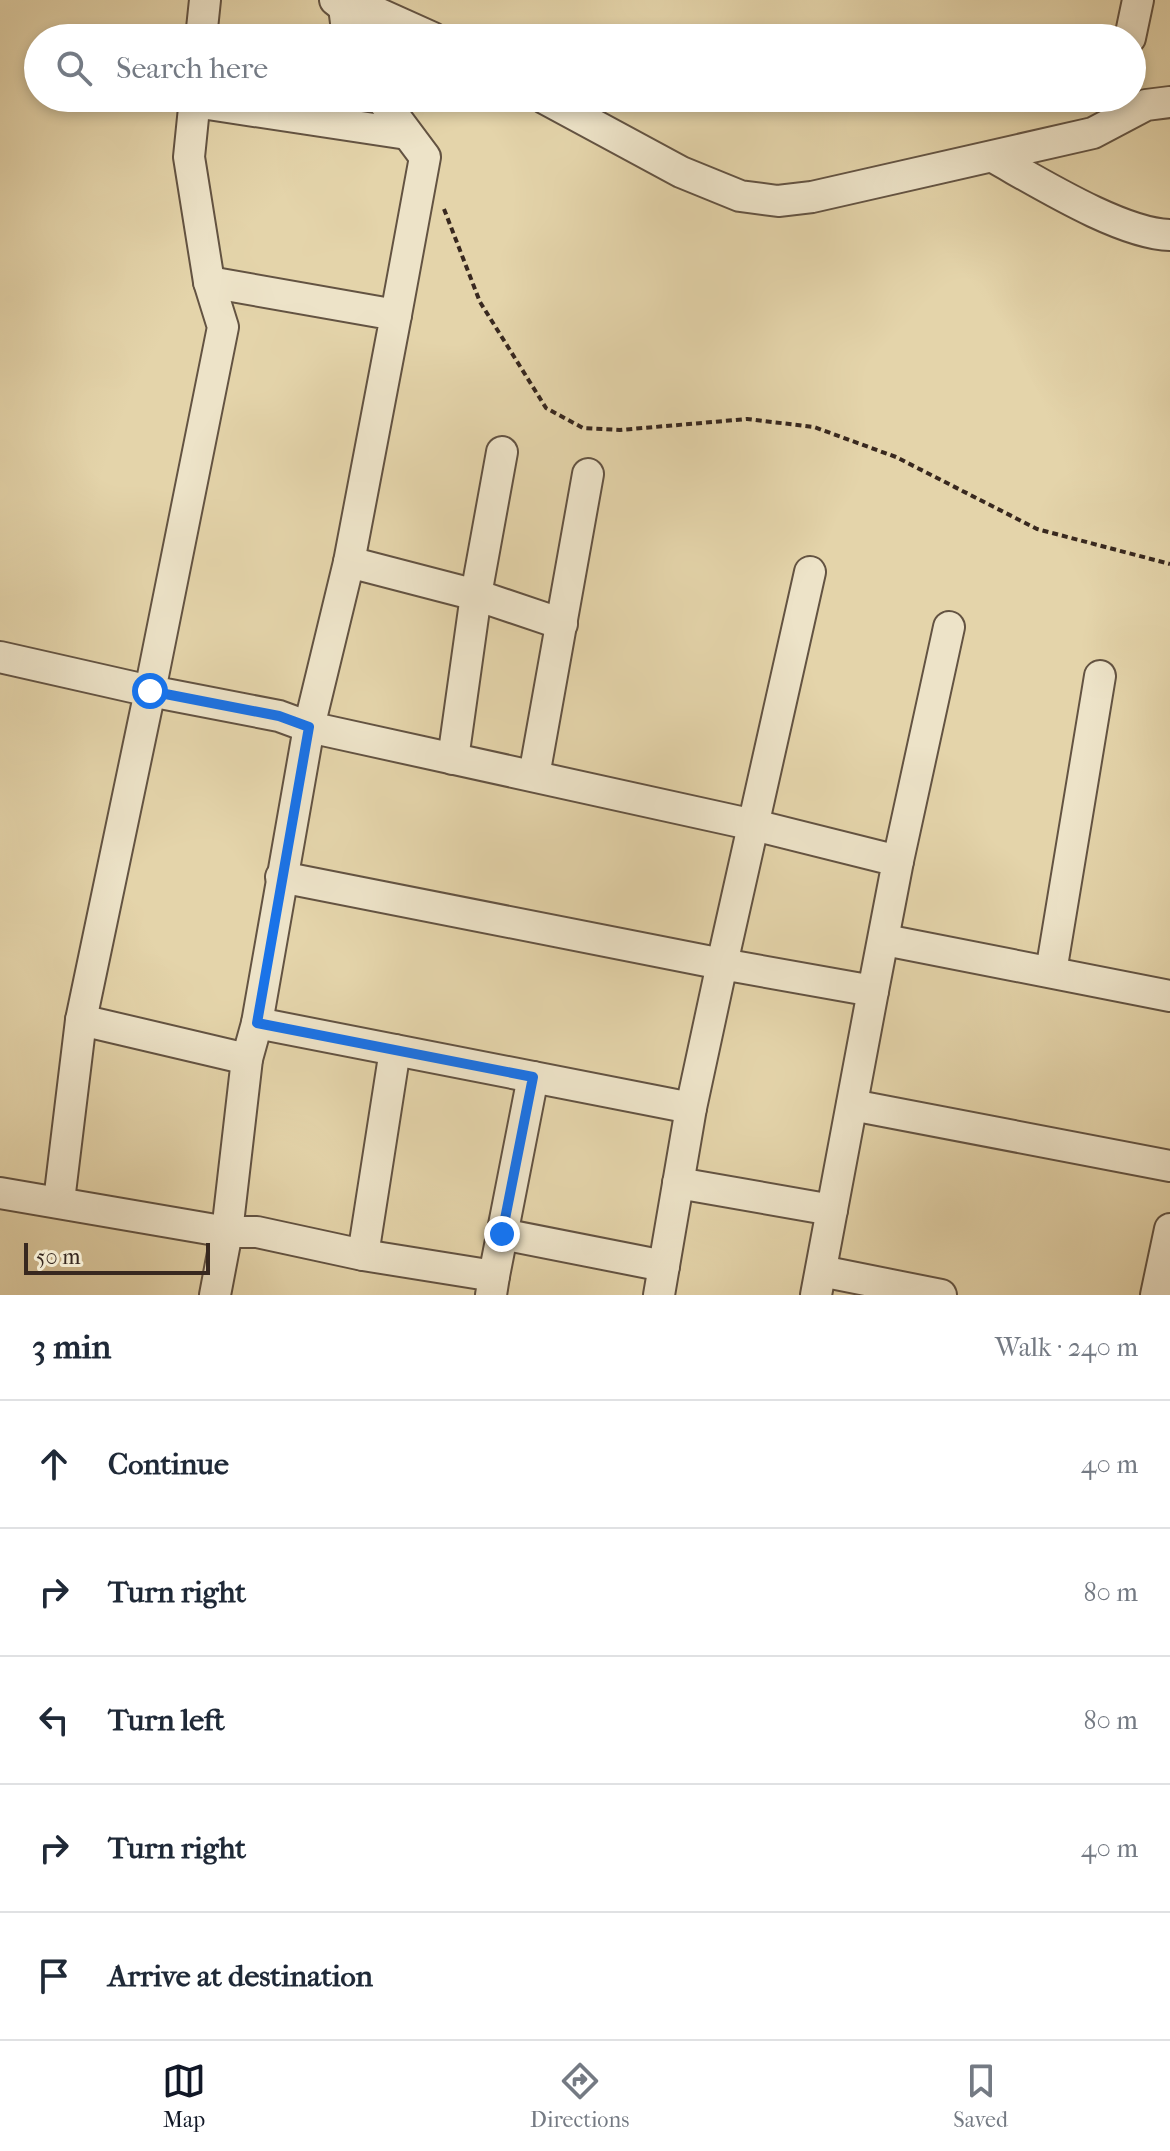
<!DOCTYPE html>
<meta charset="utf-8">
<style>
body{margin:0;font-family:"IM FELL French Canon",serif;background:#f6f6f7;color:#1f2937}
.scale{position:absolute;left:24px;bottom:20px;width:186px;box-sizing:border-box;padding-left:8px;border:4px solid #38281f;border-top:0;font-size:22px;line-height:28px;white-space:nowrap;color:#38281f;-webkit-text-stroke:6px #ede3c8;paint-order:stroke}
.stop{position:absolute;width:24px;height:24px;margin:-18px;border:6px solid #1a73e8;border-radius:50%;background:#fff}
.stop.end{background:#1a73e8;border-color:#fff;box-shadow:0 2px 8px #0008}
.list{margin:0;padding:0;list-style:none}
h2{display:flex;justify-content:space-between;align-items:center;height:104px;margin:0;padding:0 32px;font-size:34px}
h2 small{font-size:26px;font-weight:400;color:#747a83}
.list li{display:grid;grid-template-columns:52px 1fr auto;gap:24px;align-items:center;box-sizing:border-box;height:128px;padding:0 32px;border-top:2px solid #e0e1e3}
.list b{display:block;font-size:30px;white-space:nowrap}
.list em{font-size:26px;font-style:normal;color:#747a83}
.icon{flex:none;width:44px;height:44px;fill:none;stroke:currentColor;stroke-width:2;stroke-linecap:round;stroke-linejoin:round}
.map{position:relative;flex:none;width:1170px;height:1295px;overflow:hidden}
.search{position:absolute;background:#fff;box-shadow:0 4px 12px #0003;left:24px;right:24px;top:24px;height:88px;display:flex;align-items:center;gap:20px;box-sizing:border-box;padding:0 28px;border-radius:44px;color:#747a83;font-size:30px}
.sheet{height:744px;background:#fff}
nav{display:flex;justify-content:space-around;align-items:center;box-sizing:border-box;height:112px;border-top:2px solid #e0e1e3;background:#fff;font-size:22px;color:#747a83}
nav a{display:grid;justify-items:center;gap:4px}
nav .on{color:#111827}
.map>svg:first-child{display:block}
</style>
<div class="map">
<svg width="1170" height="1295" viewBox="0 0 1170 1295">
<rect width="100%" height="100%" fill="#e4d4aa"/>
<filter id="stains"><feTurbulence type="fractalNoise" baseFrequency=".0025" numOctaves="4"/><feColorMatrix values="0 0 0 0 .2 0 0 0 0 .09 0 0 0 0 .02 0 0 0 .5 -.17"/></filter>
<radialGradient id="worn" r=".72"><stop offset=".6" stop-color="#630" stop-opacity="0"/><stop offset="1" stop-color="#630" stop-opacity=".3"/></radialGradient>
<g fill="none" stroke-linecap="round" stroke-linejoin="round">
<g stroke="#635342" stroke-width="34">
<g id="street">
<path d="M335,0l9,7 29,4 60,27"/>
<path d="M344,7l4,31"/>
<path d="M201,38l4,-38"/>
<path d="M1130,38l8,-38"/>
<path d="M195,98l-6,59 20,125 14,45 -73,364 129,25 30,11 -52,296 -10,36"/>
<path d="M381,98l44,59 -29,158"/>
<path d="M544,98l137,74 59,24 38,5 34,-4 281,-64 53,-28 24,-3"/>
<path d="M195,102l212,32"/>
<path d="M993,157c45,25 128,77 177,78"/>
<path d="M209,282l187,33 -47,247"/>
<path d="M562,624l-86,-29 -127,-33 -40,165 445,98 144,36 -25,130 -151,-27 -31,144 -32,187"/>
<path d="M0,657l150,34 -69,329 -22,181"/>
<path d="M453,759l23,-164 26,-143"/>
<path d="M534,776l54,-302"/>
<path d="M898,861l51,-234"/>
<path d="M281,877l441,87 88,-392"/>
<path d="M885,940l285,56"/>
<path d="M1051,972l49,-296"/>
<path d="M81,1020l166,39 -20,173h30l106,23 131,21 -3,19"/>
<path d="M257,1023l434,85"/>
<path d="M852,1105l318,61"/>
<path d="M678,1183l154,27"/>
<path d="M0,1193l227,39 -12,63"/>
<path d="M502,1234l162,32"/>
<path d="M363,1255l32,-205"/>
<path d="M821,1271l120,24"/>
<path d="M494,1276l39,-199"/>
<path d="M816,1295l57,-304"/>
<path d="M1156,1295l14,-66"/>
</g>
</g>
<path stroke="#38281f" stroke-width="4" stroke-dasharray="6 4" stroke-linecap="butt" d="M444,209l36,93 66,106 37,20 37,2 127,-11 67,8 82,30 141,72 133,35"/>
<use href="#street" stroke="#ede3c8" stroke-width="30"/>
</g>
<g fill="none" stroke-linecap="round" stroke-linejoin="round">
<path stroke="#1a73e8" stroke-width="10" d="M150,691l129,25 30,11 -52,296 276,54 -31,157"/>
</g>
<rect width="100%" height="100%" filter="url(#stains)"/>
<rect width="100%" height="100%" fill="url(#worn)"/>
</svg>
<div class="scale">50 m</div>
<div class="stop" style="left:150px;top:691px"></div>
<div class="stop end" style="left:502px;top:1234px"></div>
<div class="search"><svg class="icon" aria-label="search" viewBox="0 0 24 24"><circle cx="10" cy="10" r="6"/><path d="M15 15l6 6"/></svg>Search here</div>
</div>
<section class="sheet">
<h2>3 min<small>Walk · 240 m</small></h2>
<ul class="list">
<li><svg class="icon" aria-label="ahead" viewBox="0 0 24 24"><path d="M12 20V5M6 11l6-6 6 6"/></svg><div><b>Continue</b></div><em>40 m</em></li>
<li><svg class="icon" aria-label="right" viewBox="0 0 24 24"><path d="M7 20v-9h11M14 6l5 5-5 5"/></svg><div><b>Turn right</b></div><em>80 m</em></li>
<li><svg class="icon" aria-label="left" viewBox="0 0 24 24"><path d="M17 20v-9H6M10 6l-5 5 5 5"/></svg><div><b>Turn left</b></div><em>80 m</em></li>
<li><svg class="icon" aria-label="right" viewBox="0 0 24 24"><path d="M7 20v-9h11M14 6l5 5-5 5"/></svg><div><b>Turn right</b></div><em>40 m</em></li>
<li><svg class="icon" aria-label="arrive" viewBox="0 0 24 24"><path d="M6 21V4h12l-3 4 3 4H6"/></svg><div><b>Arrive at destination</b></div></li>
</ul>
</section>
<nav>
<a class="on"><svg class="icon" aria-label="map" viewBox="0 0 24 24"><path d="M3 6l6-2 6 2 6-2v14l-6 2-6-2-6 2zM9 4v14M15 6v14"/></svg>Map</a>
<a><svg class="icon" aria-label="directions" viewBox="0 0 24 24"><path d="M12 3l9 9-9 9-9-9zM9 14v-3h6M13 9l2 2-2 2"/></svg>Directions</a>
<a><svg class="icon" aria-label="saved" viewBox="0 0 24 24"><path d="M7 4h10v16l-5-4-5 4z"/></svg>Saved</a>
</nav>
